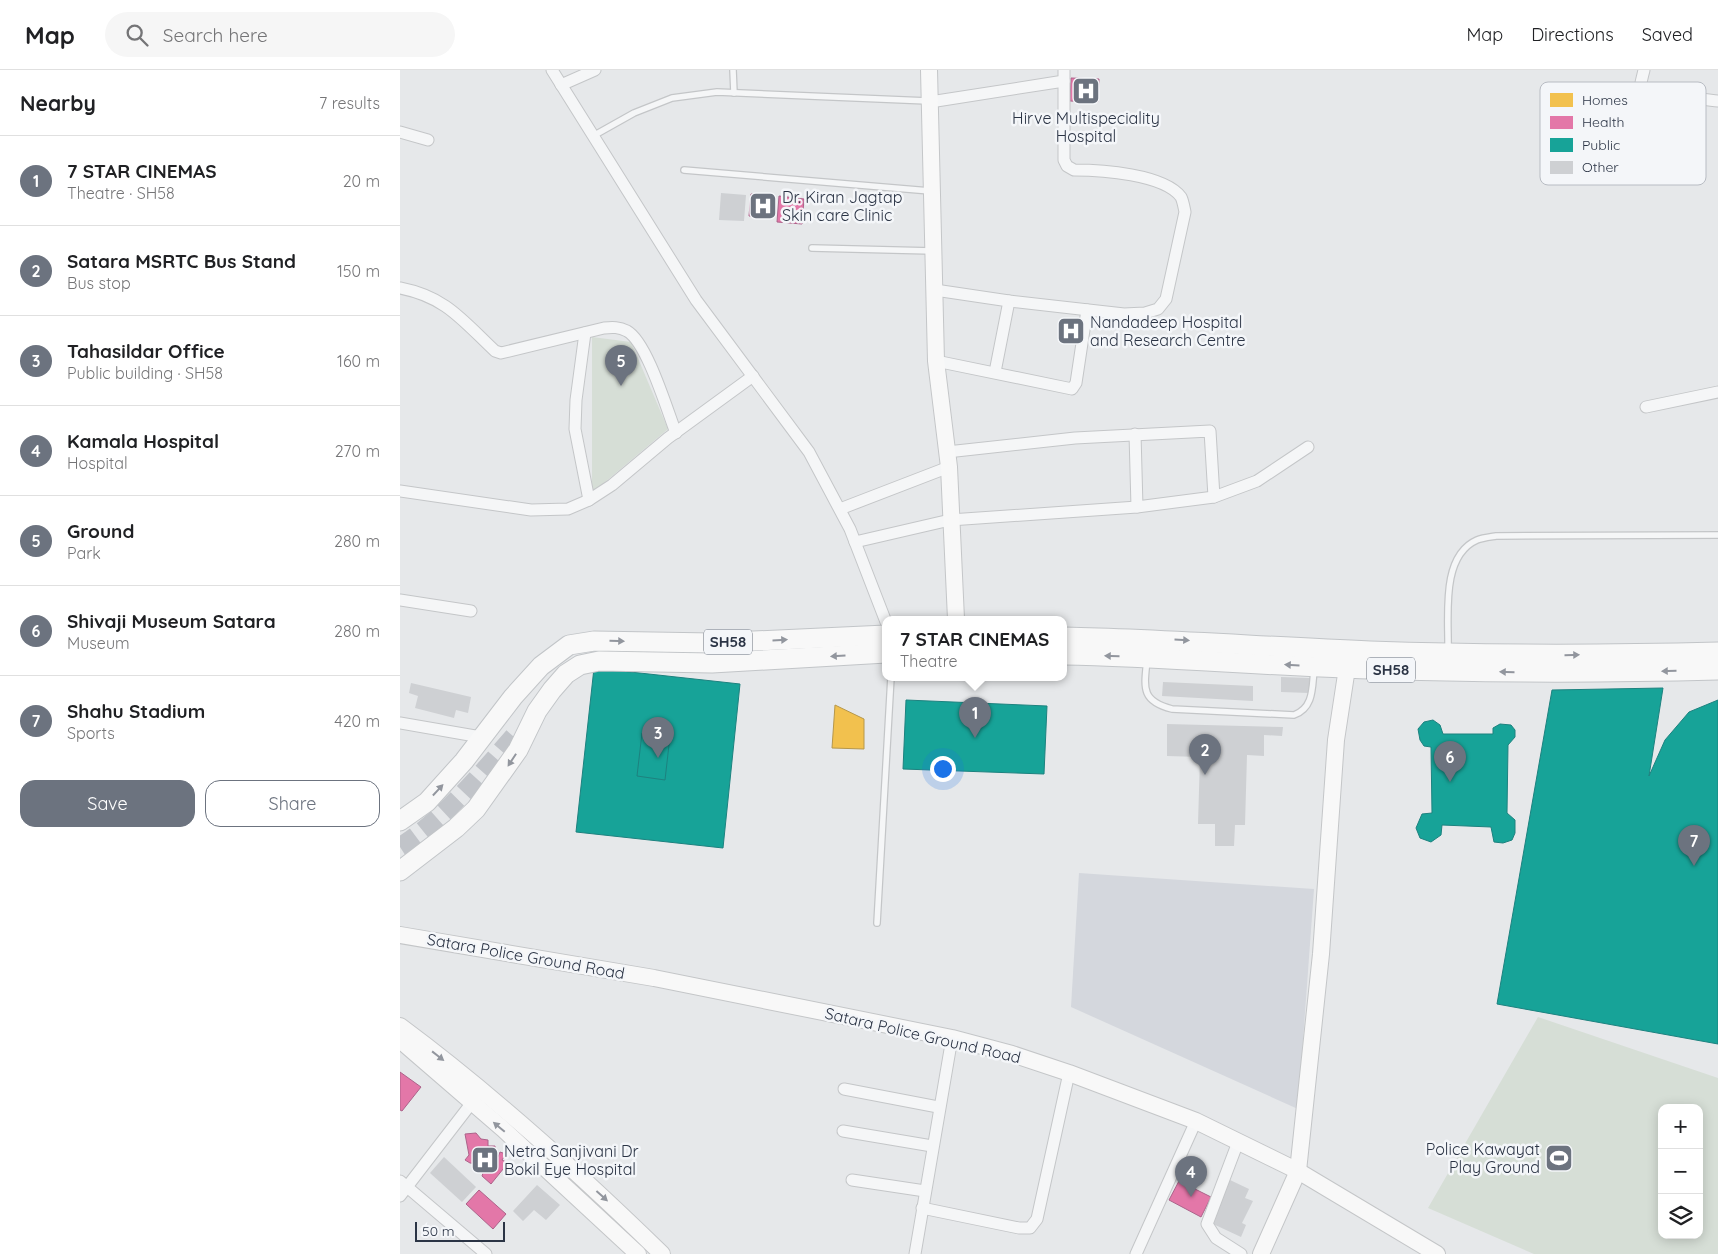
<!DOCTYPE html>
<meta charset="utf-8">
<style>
body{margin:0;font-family:Quicksand,sans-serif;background:#f6f6f6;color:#202124}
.controls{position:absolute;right:15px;bottom:15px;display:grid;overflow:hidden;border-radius:10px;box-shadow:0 2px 12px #0003}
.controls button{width:45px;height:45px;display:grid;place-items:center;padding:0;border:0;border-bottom:1px solid #e0e0e0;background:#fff;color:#202124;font:25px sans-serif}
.scale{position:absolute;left:15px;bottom:12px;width:90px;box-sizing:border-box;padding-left:5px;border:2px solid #2b3445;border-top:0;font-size:14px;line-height:18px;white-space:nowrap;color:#2b3445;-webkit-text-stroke:4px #f4f6f9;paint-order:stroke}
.you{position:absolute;left:542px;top:698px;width:18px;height:18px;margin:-12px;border:4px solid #fff;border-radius:50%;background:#1a73e8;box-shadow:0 0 0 8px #1a73e833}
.badge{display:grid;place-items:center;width:32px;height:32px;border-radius:50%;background:#6c737f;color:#fff;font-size:16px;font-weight:700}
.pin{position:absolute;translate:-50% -41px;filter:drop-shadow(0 1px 2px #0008)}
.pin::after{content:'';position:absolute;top:26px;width:18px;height:15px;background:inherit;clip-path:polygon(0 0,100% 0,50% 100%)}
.popup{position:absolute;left:482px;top:546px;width:185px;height:65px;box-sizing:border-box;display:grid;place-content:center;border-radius:10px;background:#fff;filter:drop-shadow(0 1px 4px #0005);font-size:16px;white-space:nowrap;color:#757577}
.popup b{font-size:19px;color:#202124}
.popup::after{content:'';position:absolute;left:50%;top:100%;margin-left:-10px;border:10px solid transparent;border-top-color:#fff}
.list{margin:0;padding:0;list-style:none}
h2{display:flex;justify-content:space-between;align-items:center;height:65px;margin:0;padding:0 20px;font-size:21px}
h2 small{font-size:16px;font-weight:400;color:#757577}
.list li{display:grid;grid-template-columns:32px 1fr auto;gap:15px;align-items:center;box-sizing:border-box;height:90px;padding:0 20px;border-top:1px solid #e0e0e0}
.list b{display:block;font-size:19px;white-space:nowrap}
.list p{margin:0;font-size:16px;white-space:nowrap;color:#757577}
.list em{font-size:16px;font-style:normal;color:#757577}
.actions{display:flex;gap:10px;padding:15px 20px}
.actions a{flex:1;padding:11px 0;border:1px solid #6c737f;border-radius:15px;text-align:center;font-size:18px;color:#6c737f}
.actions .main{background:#6c737f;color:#fff}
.icon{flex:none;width:28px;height:28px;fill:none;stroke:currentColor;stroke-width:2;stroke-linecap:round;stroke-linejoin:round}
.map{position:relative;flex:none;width:1318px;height:1184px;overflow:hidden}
header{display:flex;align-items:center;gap:30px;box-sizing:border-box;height:70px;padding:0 25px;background:#fff;border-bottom:1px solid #e0e0e0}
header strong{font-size:24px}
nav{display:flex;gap:28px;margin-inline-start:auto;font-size:18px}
.search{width:350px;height:45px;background:#f6f6f6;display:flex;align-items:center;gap:12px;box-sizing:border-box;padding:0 18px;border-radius:28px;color:#757577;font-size:19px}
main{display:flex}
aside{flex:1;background:#fff}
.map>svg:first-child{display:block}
</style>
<header>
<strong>Map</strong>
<div class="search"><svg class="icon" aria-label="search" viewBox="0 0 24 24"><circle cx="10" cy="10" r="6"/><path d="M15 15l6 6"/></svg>Search here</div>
<nav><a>Map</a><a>Directions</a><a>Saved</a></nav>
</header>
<main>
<aside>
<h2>Nearby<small>7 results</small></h2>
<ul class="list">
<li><span class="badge">1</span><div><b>7 STAR CINEMAS</b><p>Theatre · SH58</p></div><em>20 m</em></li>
<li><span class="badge">2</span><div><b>Satara MSRTC Bus Stand</b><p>Bus stop</p></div><em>150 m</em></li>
<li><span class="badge">3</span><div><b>Tahasildar Office</b><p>Public building · SH58</p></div><em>160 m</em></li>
<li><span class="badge">4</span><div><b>Kamala Hospital</b><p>Hospital</p></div><em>270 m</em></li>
<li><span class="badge">5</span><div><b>Ground</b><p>Park</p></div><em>280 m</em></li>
<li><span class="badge">6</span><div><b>Shivaji Museum Satara</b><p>Museum</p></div><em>280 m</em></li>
<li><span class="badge">7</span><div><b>Shahu Stadium</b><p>Sports</p></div><em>420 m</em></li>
</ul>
<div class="actions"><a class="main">Save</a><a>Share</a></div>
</aside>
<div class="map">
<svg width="1318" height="1184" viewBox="0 0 1318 1184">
<rect width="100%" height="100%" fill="#e6e8ea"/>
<path fill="#d4d7dd" d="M679,803l235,16 -16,220 -227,-102z"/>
<g fill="#d6ded6" fill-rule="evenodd">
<path d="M192,267l39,5 37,87 -76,64z"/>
<path d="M1138,947l180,61v176h-184l-106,-46zM1262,1038h37v127h-37z"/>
</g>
<path fill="#f2c14e" stroke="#b6974b" d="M435,635l29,14v30l-32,-1z"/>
<g fill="#e377a8" stroke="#ac638a">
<path d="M671,8l28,1 -1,23 -28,-1z"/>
<path d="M351,124l22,2 -2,22 -22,-2z"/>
<path d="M379,126l25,3 -2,25 -25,-2z"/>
<path d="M662,250l22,3 -2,17 -22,-2z"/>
<path d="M0,1002l21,15 -19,24 -2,-1z"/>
<path d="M76,1063l5,6 7,1v6h7v9l3,2 2,-5 6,2 -4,6 6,3 -17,21 -9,-8 2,-6h5l-1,-2h-8v-4l-10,-1 -5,-3 4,-5 -4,-21z"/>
<path d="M779,1111l32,16 -10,20 -32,-17z"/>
<path d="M79,1120l27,24 -13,15 -27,-25z"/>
</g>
<g fill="#17a398" stroke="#1d827f">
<path d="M194,598l146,16 -17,164 -147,-16z"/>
<path d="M1263,618l-14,88 16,-36 24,-28 29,-12v344l-221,-40 55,-314z"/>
<path d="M506,630l141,6 -3,68 -141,-5z"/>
<path d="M1033,650l7,5 3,9h50v-6l7,-4 11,1 4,5v7l-7,8 -1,68 8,7v13l-3,7 -9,3 -9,-1 -3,-15 -49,-2 -1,10 -10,7 -11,-4 -4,-10 6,-14 10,-1 -1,-66 -7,-1 -4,-6 -2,-11 6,-7z"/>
<path d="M242,663l28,3 -5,44 -28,-4z"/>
</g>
<g fill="#ced0d3">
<path d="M321,123l25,2 -2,26 -25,-1z"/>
<path d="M881,607l29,1 -1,15 -28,-1z"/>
<path d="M763,612l90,4v15l-91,-5z"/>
<path d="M11,613l60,14 -3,16 -12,-3 -2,8 -39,-10 3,-12 -9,-3z"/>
<path d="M767,654l116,3 -1,9 -18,-1v21l-17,-1 -2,70h-10l-1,21h-19v-22h-17l2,-67 -33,-1z"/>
<path d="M44,1087l32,30 -14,15 -32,-29z"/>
<path d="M830,1110l19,9 -4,9 8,3 -11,22 4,2 -5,12 -30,-14z"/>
<path d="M137,1115l23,20 -14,15 -12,-10 -11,11 -10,-10z"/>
</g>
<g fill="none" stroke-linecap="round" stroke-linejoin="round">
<path stroke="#c1c4c9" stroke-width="19" stroke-dasharray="19 9" stroke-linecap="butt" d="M0,777c45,-29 80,-72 115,-112"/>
<g stroke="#c4c6c8" stroke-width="8">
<g id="lane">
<path d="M333,0l1,23"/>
<path d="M193,66l41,-23 38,-15 45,-6 211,9"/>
<path d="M284,100l246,21"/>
<path d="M412,178l121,3"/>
<path d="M1048,581c1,-33 -8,-95 29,-111 5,-2 13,-3 19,-4l222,-1"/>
<path d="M747,590c-3,28 -6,41 25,49l122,6c20,-7 18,-28 20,-45"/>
<path d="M477,853l14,-246"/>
</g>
</g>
<g stroke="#c4c6c8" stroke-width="13">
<g id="street">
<path d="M152,0l144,230 113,152 41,77 36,93"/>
<path d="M1244,0c-2,9 -8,27 -2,35 6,9 35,-5 45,-6 10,-1 21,1 31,2"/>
<path d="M161,15l34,-15"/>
<path d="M530,32l134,-21v-11"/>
<path d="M0,62l28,8"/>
<path d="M0,218c46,9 62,32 95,63l6,2 103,-25c9,-1 15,-1 23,3 20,11 40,79 49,102"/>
<path d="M535,220l74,11 115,13 21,-1 13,-4 8,-10 19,-87c-1,-5 -2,-11 -4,-15 -17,-23 -80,-27 -107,-27l-7,-4 -3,-6v-79"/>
<path d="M185,263l-9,67 -1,29 14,71"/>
<path d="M536,291l136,28 4,-6 11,-73"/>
<path d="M595,302l14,-71"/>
<path d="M1246,337l72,-15"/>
<path d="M735,364l2,73"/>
<path d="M547,382l128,-14 135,-7 4,66"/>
<path d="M0,421l131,19 37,-1 21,-9 23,-15 56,-47 85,-62"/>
<path d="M440,439l109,-42"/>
<path d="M455,472l95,-22 187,-13 77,-10 43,-16 51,-34"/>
<path d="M0,530l71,11"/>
<path d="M0,653l81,14"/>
<path d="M444,1019l94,18"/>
<path d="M443,1061l89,15"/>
<path d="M838,1072l-31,82 9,14 25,16"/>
<path d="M452,1110l73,11"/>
<path d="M0,1111l86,73"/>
<path d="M0,1126l77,-100"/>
<path d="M522,1138l97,20h11l7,-9 32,-146"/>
<path d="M515,1184l37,-216"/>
<path d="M736,1184l60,-133"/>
</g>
</g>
<g stroke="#c4c6c8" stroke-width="18">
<g id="secondary">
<path d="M529,0l7,291 13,106 7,152"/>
<path d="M0,865l254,43 298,60 60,16 57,19 127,48 102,50 139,83"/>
<path d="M0,956c93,69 179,147 262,228"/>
<path d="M0,970l103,89 135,125"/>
<path d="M861,1184l37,-83 23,-217 15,-214 11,-72"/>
</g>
</g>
<g stroke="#c2c5c8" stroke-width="21">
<g id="primary">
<path d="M664,567c102,2 204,10 306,14 116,4 232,4 348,1"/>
<path d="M664,585c102,2 204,11 306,14 116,4 232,4 348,1"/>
<path d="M0,751l27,-19 37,-41 49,-64 28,-31 28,-21 25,-4 118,2 174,-8"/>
<path d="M0,801l56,-43 20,-19 42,-59 19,-39 15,-21 14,-16 14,-9 19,-4 113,2 174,-10"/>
</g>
</g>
<use href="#lane" stroke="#f5f6f7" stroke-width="5.5"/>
<use href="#street" stroke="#f5f6f7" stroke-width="11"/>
<use href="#secondary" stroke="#f8f8f8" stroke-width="16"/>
<use href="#primary" stroke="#f8f8f8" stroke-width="19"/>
</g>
<defs><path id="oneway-solid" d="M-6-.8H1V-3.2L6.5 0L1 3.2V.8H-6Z" transform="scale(1.25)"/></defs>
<g fill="#92969e">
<use href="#oneway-solid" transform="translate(380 570) rotate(-3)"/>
<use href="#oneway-solid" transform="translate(782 570) rotate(3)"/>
<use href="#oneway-solid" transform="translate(217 571) rotate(1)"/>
<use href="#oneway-solid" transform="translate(1172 585) rotate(-1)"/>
<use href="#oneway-solid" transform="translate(438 586) rotate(177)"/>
<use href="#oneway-solid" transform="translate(712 586) rotate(-179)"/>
<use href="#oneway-solid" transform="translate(892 595) rotate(-177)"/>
<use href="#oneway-solid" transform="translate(1269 601) rotate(179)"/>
<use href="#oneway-solid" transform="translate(1107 602) rotate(-179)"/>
<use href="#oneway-solid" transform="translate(112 690) rotate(123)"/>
<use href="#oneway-solid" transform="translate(38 720) rotate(-47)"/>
<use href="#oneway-solid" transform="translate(38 986) rotate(38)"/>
<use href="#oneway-solid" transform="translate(99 1057) rotate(-140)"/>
<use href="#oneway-solid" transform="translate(202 1126) rotate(42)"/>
</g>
<defs>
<g id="hospital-square" transform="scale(1.4375)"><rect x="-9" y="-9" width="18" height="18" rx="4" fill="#6c737f" stroke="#f4f6f9"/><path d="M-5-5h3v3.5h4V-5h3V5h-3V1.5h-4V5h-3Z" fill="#fff"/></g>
<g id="stadium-square" transform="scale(1.4375)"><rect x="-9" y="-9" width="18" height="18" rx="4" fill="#6c737f" stroke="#f4f6f9"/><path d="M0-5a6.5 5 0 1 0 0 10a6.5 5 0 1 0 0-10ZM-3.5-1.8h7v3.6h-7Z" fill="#fff"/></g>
</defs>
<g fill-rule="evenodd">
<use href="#hospital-square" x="686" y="21"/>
<use href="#hospital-square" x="363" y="136"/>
<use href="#hospital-square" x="671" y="261"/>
<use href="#stadium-square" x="1159" y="1088"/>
<use href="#hospital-square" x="85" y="1090"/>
</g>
<g text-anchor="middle" stroke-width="5" stroke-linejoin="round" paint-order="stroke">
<g fill="#f4f6f9" stroke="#676e7b" stroke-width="1">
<rect x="304" y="559.5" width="48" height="25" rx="4"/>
<rect x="967" y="587.5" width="48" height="25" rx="4"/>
</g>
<g font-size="15" font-weight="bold" fill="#2b3445">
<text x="328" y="577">SH58</text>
<text x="991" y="605">SH58</text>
</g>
<g font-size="16" fill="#2b3445" stroke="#f4f6f9" text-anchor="start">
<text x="686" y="54" text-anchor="middle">Hirve Multispeciality<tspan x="686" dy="18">Hospital</tspan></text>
<text x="382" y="133">Dr. Kiran Jagtap<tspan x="382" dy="18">Skin care Clinic</tspan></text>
<text x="690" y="258">Nandadeep Hospital<tspan x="690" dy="18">and Research Centre</tspan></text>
<text x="1140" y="1085" text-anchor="end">Police Kawayat<tspan x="1140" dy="18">Play Ground</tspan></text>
<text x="104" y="1087">Netra Sanjivani Dr<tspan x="104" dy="18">Bokil Eye Hospital</tspan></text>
</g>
<g font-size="16" fill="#2b3445" stroke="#f4f6f9">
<text transform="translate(126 886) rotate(10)" y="6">Satara Police Ground Road</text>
<text transform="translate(523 965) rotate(13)" y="6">Satara Police Ground Road</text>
</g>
</g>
<rect x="1140" y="12" width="166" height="103" rx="8" fill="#f4f6f9" stroke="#b8bcc3" stroke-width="1"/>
<rect x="1150" y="23" width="23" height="14" fill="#f2c14e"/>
<rect x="1150" y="46" width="23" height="13" fill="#e377a8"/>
<rect x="1150" y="68" width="23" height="14" fill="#17a398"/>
<rect x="1150" y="91" width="23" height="13" fill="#ced0d3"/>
<g font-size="14" fill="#2b3445">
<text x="1182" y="35">Homes</text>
<text x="1182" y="57">Health</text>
<text x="1182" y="80">Public</text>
<text x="1182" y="102">Other</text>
</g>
</svg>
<div class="controls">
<button>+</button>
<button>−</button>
<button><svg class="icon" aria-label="layers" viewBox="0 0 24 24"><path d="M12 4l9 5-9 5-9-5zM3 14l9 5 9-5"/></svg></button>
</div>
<div class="scale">50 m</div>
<div class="you"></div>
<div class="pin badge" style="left:575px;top:668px">1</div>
<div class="popup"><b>7 STAR CINEMAS</b>Theatre</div>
<div class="pin badge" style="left:805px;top:705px">2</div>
<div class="pin badge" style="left:258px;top:688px">3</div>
<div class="pin badge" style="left:791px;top:1127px">4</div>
<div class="pin badge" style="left:221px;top:316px">5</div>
<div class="pin badge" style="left:1050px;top:712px">6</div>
<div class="pin badge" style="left:1294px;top:796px">7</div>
</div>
</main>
